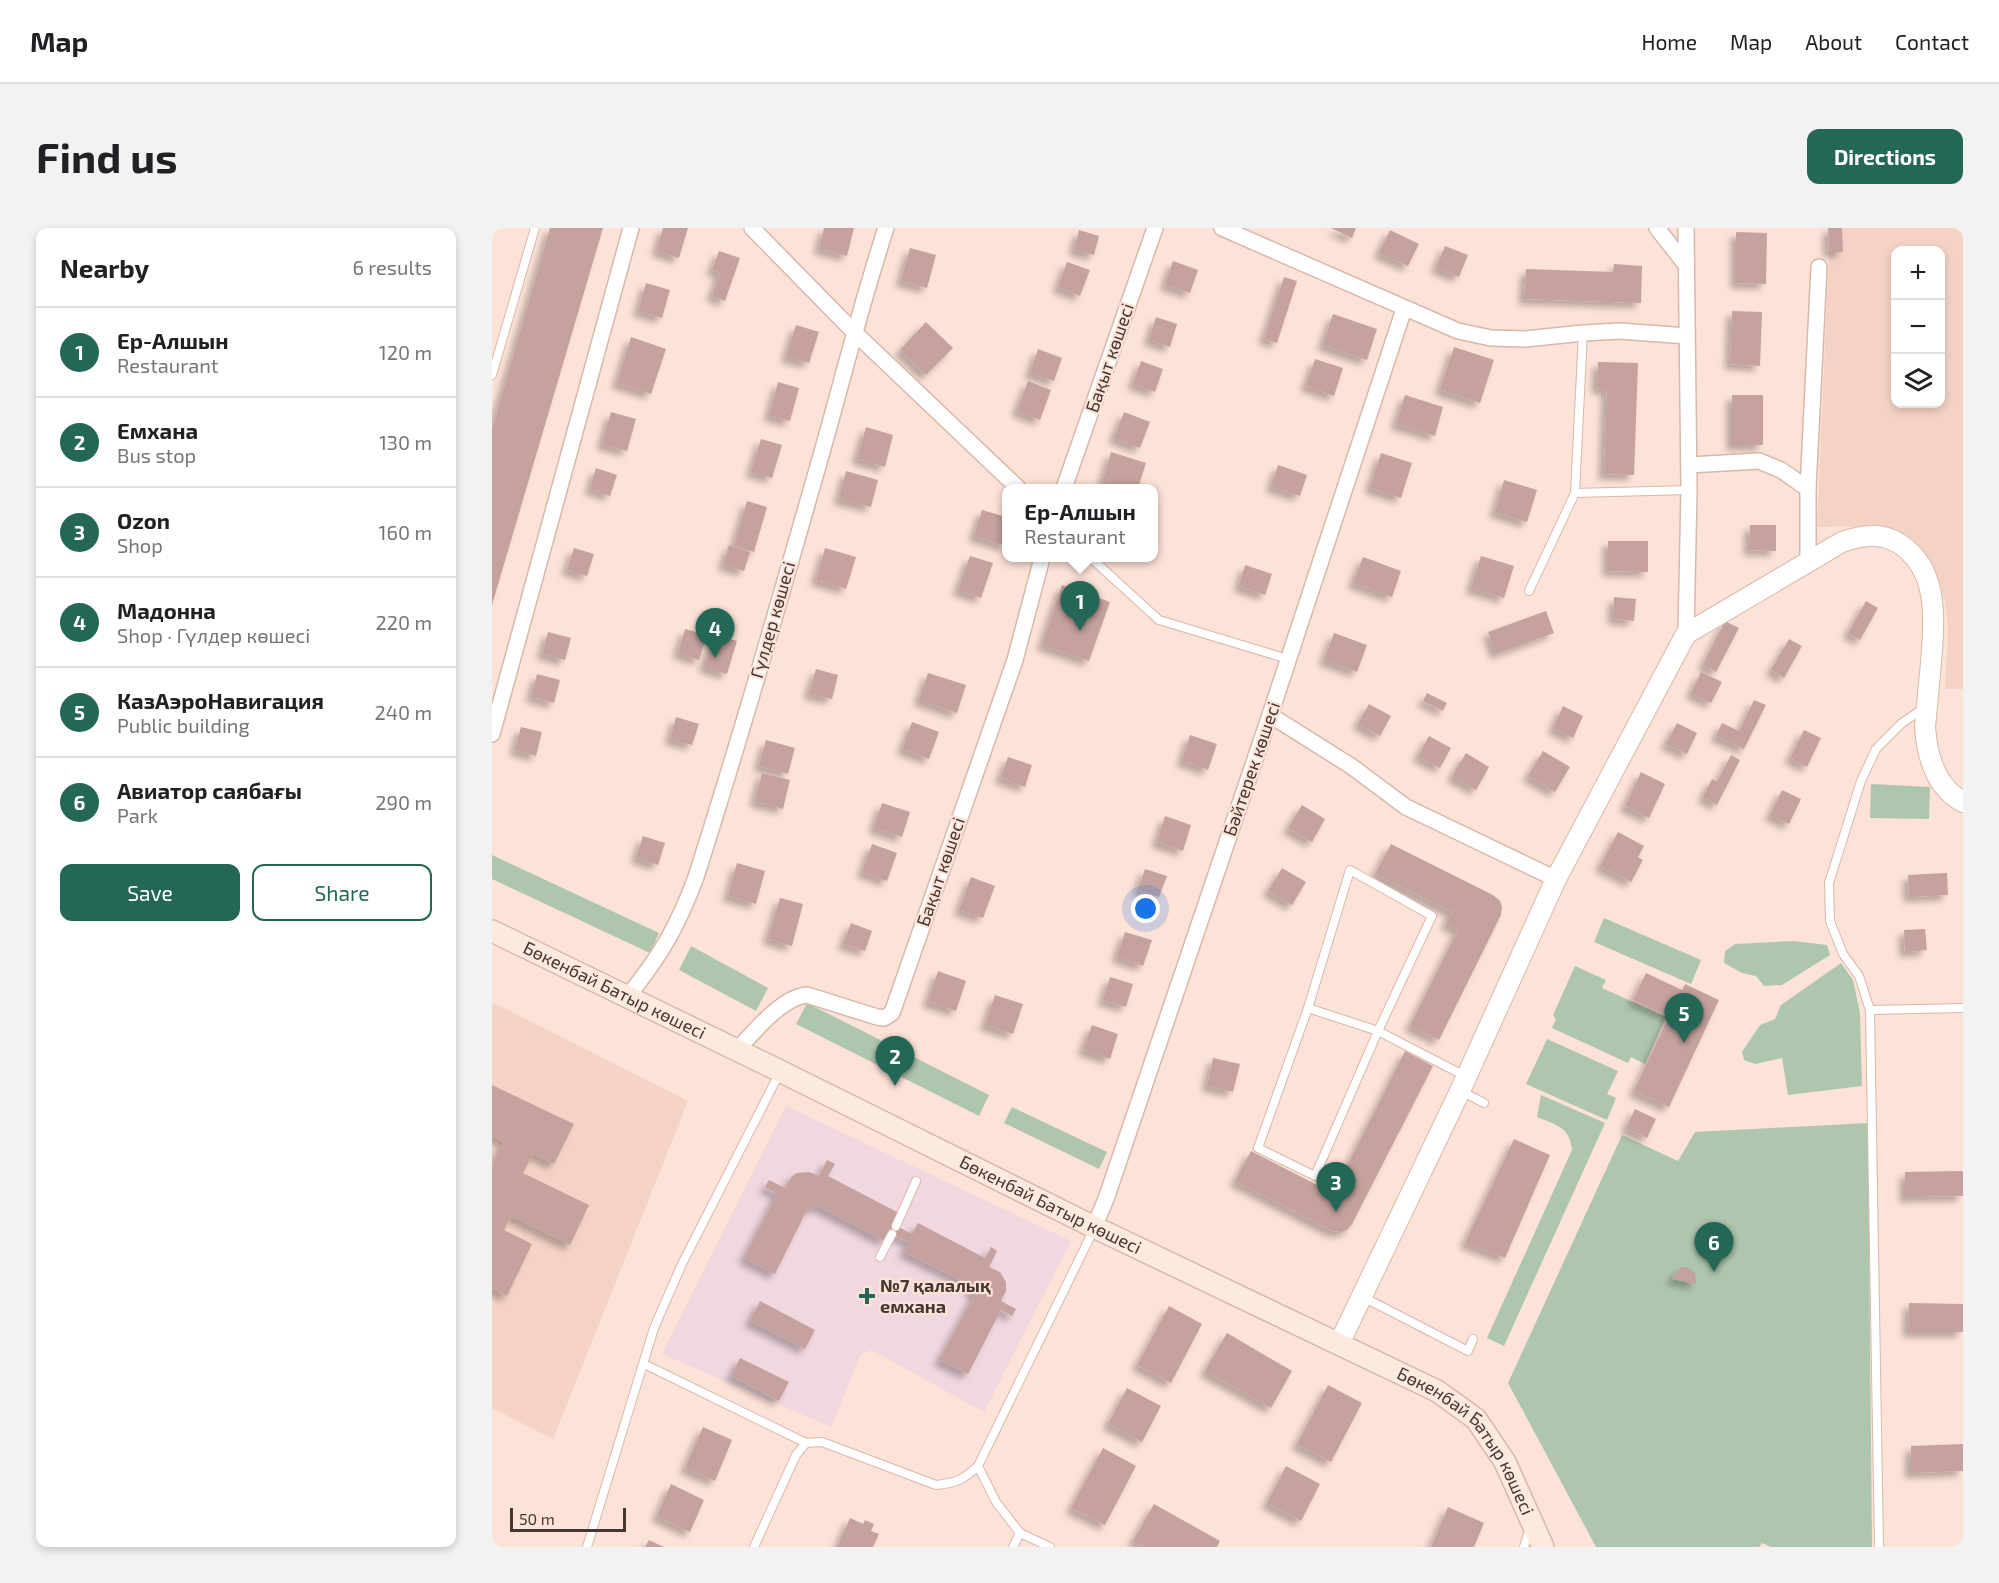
<!DOCTYPE html>
<meta charset="utf-8">
<style>
body{margin:0;font-family:"Exo 2",sans-serif;background:#f2f2f2;color:#202124}
.controls{position:absolute;right:18px;top:18px;display:grid;overflow:hidden;border-radius:12px;box-shadow:0 3px 9px #0003}
.controls button{width:54px;height:54px;display:grid;place-items:center;padding:0;border:0;border-bottom:2px solid #e0e0e0;background:#fff;color:#202124;font:30px sans-serif}
.scale{position:absolute;left:18px;bottom:15px;width:116px;box-sizing:border-box;padding-left:6px;border:3px solid #443732;border-top:0;font-size:16px;line-height:21px;white-space:nowrap;color:#443732;-webkit-text-stroke:4px #fde2d7;paint-order:stroke}
.you{position:absolute;left:654px;top:681px;width:21px;height:21px;margin:-15px;border:4px solid #fff;border-radius:50%;background:#1a73e8;box-shadow:0 0 0 9px #1a73e833}
.badge{display:grid;place-items:center;width:39px;height:39px;border-radius:50%;background:#246757;color:#fff;font-size:20px;font-weight:700}
.pin{position:absolute;translate:-50% -50px;filter:drop-shadow(0 2px 3px #0008)}
.pin::after{content:'';position:absolute;top:32px;width:21px;height:18px;background:inherit;clip-path:polygon(0 0,100% 0,50% 100%)}
.popup{position:absolute;left:510px;top:256px;width:156px;height:78px;box-sizing:border-box;display:grid;place-content:center;border-radius:12px;background:#fff;filter:drop-shadow(0 2px 4px #0005);font-size:20px;white-space:nowrap;color:#757577}
.popup b{font-size:22px;color:#202124}
.popup::after{content:'';position:absolute;left:50%;top:100%;margin-left:-12px;border:12px solid transparent;border-top-color:#fff}
.list{margin:0;padding:0;list-style:none}
h2{display:flex;justify-content:space-between;align-items:center;height:78px;margin:0;padding:0 24px;font-size:26px}
h2 small{font-size:20px;font-weight:400;color:#757577}
.list li{display:grid;grid-template-columns:39px 1fr auto;gap:18px;align-items:center;box-sizing:border-box;height:90px;padding:0 24px;border-top:2px solid #e0e0e0}
.list b{display:block;font-size:22px;white-space:nowrap}
.list p{margin:0;font-size:20px;white-space:nowrap;color:#757577}
.list em{font-size:20px;font-style:normal;color:#757577}
.actions{display:flex;gap:12px;padding:18px 24px}
.actions a{flex:1;padding:14px 0;border:2px solid #246757;border-radius:12px;text-align:center;font-size:21px;color:#246757}
.actions .main{background:#246757;color:#fff}
.icon{flex:none;width:33px;height:33px;fill:none;stroke:currentColor;stroke-width:2;stroke-linecap:round;stroke-linejoin:round}
.map{position:relative;flex:none;width:1471px;height:1319px;overflow:hidden;border-radius:12px}
header{display:flex;align-items:center;gap:36px;box-sizing:border-box;height:84px;padding:0 30px;background:#fff;border-bottom:2px solid #e0e0e0}
header strong{font-size:28px}
nav{display:flex;gap:33px;margin-inline-start:auto;font-size:21px}
.intro{display:flex;align-items:center;justify-content:space-between;box-sizing:border-box;height:144px;padding:0 36px}
h1{margin:0;font-size:42px}
.button{padding:15px 27px;border-radius:12px;background:#246757;color:#fff;font-size:21px;font-weight:700}
main{display:flex;gap:36px;padding:0 36px}
aside{flex:1;background:#fff;border-radius:12px;box-shadow:0 3px 9px #0003}
.map>svg:first-child{display:block}
</style>
<header>
<strong>Map</strong>
<nav><a>Home</a><a>Map</a><a>About</a><a>Contact</a></nav>
</header>
<div class="intro"><h1>Find us</h1><a class="button">Directions</a></div>
<main>
<aside>
<h2>Nearby<small>6 results</small></h2>
<ul class="list">
<li><span class="badge">1</span><div><b>Ер-Алшын</b><p>Restaurant</p></div><em>120 m</em></li>
<li><span class="badge">2</span><div><b>Емхана</b><p>Bus stop</p></div><em>130 m</em></li>
<li><span class="badge">3</span><div><b>Ozon</b><p>Shop</p></div><em>160 m</em></li>
<li><span class="badge">4</span><div><b>Мадонна</b><p>Shop · Гүлдер көшесі</p></div><em>220 m</em></li>
<li><span class="badge">5</span><div><b>КазАэроНавигация</b><p>Public building</p></div><em>240 m</em></li>
<li><span class="badge">6</span><div><b>Авиатор саябағы</b><p>Park</p></div><em>290 m</em></li>
</ul>
<div class="actions"><a class="main">Save</a><a>Share</a></div>
</aside>
<div class="map">
<svg width="1471" height="1319" viewBox="0 0 1471 1319">
<defs>
<filter id="shadow"><feDropShadow dx="-5.5" dy="5.5" stdDeviation="3" flood-color="#0004"/></filter>
</defs>
<rect width="100%" height="100%" fill="#fde2d7"/>
<g fill="#f4d3c6" fill-rule="evenodd">
<path d="M1338,0h133v461h-18l3,-61 -3,-26 -5,-18 -20,-33 -38,-25 -65,1zM1404,22h44v154h-44z"/>
<path d="M0,774l196,99 -135,338 -61,-31z"/>
</g>
<path fill="#f0d7e0" d="M294,878l285,135 -87,171 -112,-62 -12,5 -29,72 -169,-73z"/>
<g fill="#aec6ae">
<path d="M1379,556l59,3 -1,32 -59,-1z"/>
<path d="M0,627l167,78 -9,20 -158,-74z"/>
<path d="M1112,690l97,42 -10,24 -97,-42z"/>
<path d="M1301,713l34,4 3,10 -48,30 -18,1 -8,-10 -14,-3 -18,-10 1,-12 10,-7z"/>
<path d="M199,718l77,42 -12,23 -77,-41z"/>
<path d="M1349,735l12,17 7,33 2,73 -74,9 -6,-37 -27,6 -11,-4 -2,-8 18,-27 15,-6 6,-14z"/>
<path d="M1083,738l31,14 -4,8 64,29 -21,47 -14,-7 -3,6 -76,-35 4,-9 -3,-4z"/>
<path d="M315,775l182,92 -10,21 -183,-92z"/>
<path d="M1055,811l71,32 -11,23 9,4 -9,22 -81,-36z"/>
<path d="M1049,867l64,28 -101,223 -17,-8 85,-188c-2,-23 -16,-25 -35,-33z"/>
<path d="M520,879l95,45 -8,17 -95,-46z"/>
<path d="M1376,895l4,424h-101l-9,-4 -3,4h-163l-88,-164 114,-248 56,26 17,-29z"/>
</g>
<g fill="#c5a29e" filter="url(#shadow)">
<path d="M58,0h53l-111,377v-176z"/>
<path d="M171,0h25l-9,30 -22,-7z"/>
<path d="M332,0h30l-7,28 -28,-7z"/>
<path d="M839,0h25l-4,10z"/>
<path d="M1336,0h14l1,24h-14z"/>
<path d="M587,2l20,6 -5,19 -20,-5z"/>
<path d="M898,2l29,14 -11,22 -29,-13z"/>
<path d="M1244,4l31,1 -1,51 -30,-1z"/>
<path d="M953,18l23,9 -9,22 -23,-9z"/>
<path d="M418,20l26,7 -9,33 -26,-7z"/>
<path d="M227,23l21,7 -15,43 -13,-5 8,-23 -8,-3z"/>
<path d="M681,33l25,9 -8,23 -25,-8z"/>
<path d="M575,34l23,8 -10,26 -22,-9z"/>
<path d="M1122,36l28,2 -1,37 -117,-4 2,-30 87,3z"/>
<path d="M792,49l13,4 -20,62 -13,-4z"/>
<path d="M154,55l24,7 -8,28 -24,-7z"/>
<path d="M1240,83l30,1 -2,54 -30,-2z"/>
<path d="M841,86l44,15 -10,31 -44,-15z"/>
<path d="M664,89l21,7 -7,23 -21,-7z"/>
<path d="M434,94l27,26 -27,27 -26,-25z"/>
<path d="M304,97l23,7 -10,31 -23,-6z"/>
<path d="M139,109l35,12 -15,45 -34,-11z"/>
<path d="M962,119l40,13 -14,43 -40,-13z"/>
<path d="M546,121l24,9 -8,23 -24,-8z"/>
<path d="M823,131l28,9 -9,28 -28,-10z"/>
<path d="M649,133l22,8 -8,23 -22,-8z"/>
<path d="M1106,134l40,1 -4,112 -30,-1 3,-84 -10,-2z"/>
<path d="M536,153l23,9 -11,30 -23,-9z"/>
<path d="M286,154l21,6 -9,33 -21,-5z"/>
<path d="M913,167l38,12 -8,29 -39,-12z"/>
<rect x="1240" y="167" width="31" height="50"/>
<path d="M119,184l25,7 -9,32 -25,-7z"/>
<path d="M632,184l26,10 -10,26 -26,-10z"/>
<path d="M374,199l27,8 -8,32 -28,-8z"/>
<path d="M269,211l21,6 -10,33 -21,-6z"/>
<path d="M619,224l35,11 -8,25h-7l-28,-8z"/>
<path d="M889,225l31,10 -11,35 -31,-10z"/>
<path d="M786,237l29,10 -7,21 -29,-9z"/>
<path d="M104,240l21,7 -7,21 -20,-7z"/>
<path d="M354,243l32,9 -7,27 -32,-8z"/>
<path d="M1012,252l33,10 -10,32 -32,-10z"/>
<path d="M255,273l20,6 -13,45 -20,-6z"/>
<path d="M490,282l24,7v29l-32,-10z"/>
<path d="M1258,297h26v26l-27,-1z"/>
<path d="M1116,313h40v31l-40,-1z"/>
<path d="M237,317l21,7 -6,19 -21,-6z"/>
<path d="M82,320l20,6 -7,22 -20,-6z"/>
<path d="M333,320l31,9 -10,32 -30,-9z"/>
<path d="M478,328l23,7 -12,35 -23,-8z"/>
<path d="M989,328l33,10 -10,32 -33,-10z"/>
<path d="M871,329l38,14 -9,26 -39,-14z"/>
<path d="M753,337l27,9 -7,21 -26,-9z"/>
<path d="M570,357l48,17 -21,59 -47,-16z"/>
<path d="M1122,369l22,2 -2,22 -21,-2z"/>
<path d="M1374,373l12,7 -18,32 -12,-7z"/>
<path d="M1054,383l8,22 -58,21 -8,-22z"/>
<path d="M1233,393l14,7 -23,44 -13,-7z"/>
<path d="M193,401l22,6 -8,25 -21,-7z"/>
<path d="M56,404l23,6 -6,22 -23,-6z"/>
<path d="M842,405l33,12 -10,27 -33,-12z"/>
<path d="M222,406l23,7 -10,33 -23,-7z"/>
<path d="M1297,411l13,7 -18,32 -13,-8z"/>
<path d="M324,441l22,6 -6,24 -23,-5z"/>
<path d="M1209,444l21,10 -11,21 -20,-10z"/>
<path d="M436,445l38,12 -9,28 -38,-13z"/>
<path d="M45,446l23,6 -6,23 -23,-6z"/>
<path d="M935,465l20,10 -4,8 -20,-10z"/>
<path d="M1262,472l12,5 -22,44 -28,-13 6,-13 17,8z"/>
<path d="M877,476l22,12 -11,20 -22,-12z"/>
<path d="M1071,478l20,10 -10,22 -20,-10z"/>
<path d="M184,489l23,7 -7,21 -22,-6z"/>
<path d="M420,494l27,10 -10,27 -27,-10z"/>
<path d="M1185,495l20,10 -10,21 -21,-10z"/>
<path d="M29,499l21,5 -6,24 -21,-6z"/>
<path d="M1312,502l17,8 -14,29 -17,-9z"/>
<path d="M698,507l27,9 -9,26 -26,-9z"/>
<path d="M937,508l22,12 -11,20 -22,-12z"/>
<path d="M274,512l29,8 -7,26 -29,-8z"/>
<path d="M1051,523l27,16 -15,25 -27,-16z"/>
<path d="M974,525l23,14 -13,23 -24,-14z"/>
<path d="M1239,527l9,5 -23,45 -14,-8 9,-18 5,3z"/>
<path d="M516,529l24,8 -7,22 -25,-9z"/>
<path d="M1149,544l24,12 -16,34 -24,-12z"/>
<path d="M270,545l28,7 -7,29 -28,-8z"/>
<path d="M1290,562l19,9 -12,25 -19,-9z"/>
<path d="M390,575l28,9 -8,25 -28,-9z"/>
<path d="M810,577l23,14 -13,23 -24,-14z"/>
<path d="M673,588l26,9 -8,26 -26,-9z"/>
<path d="M1126,604l26,14 -6,11 5,3 -12,22 -31,-16z"/>
<path d="M151,608l22,7 -7,22 -22,-7z"/>
<path d="M380,616l25,9 -10,28 -25,-9z"/>
<path d="M899,616l102,51 7,6 2,6 -1,8 -62,125 -29,-14 48,-96 -12,-6 6,-12 -77,-38z"/>
<path d="M245,635l28,8 -9,33 -28,-8z"/>
<path d="M790,640l24,14 -14,23 -24,-14z"/>
<path d="M653,641l22,7 -8,21 -21,-7z"/>
<path d="M1455,645l1,22 -39,2 -1,-22z"/>
<path d="M479,649l24,9 -12,32 -24,-8z"/>
<path d="M288,670l23,6 -11,42 -24,-7z"/>
<path d="M359,695l21,8 -7,20 -22,-7z"/>
<path d="M1433,701l2,21 -22,2 -1,-22z"/>
<path d="M633,704l27,8 -9,26 -26,-9z"/>
<path d="M446,743l28,10 -10,30 -28,-9z"/>
<path d="M1154,745l36,17 3,-6 34,16 -50,107 -35,-16 35,-75 -36,-16z"/>
<path d="M618,749l23,7 -7,23 -23,-7z"/>
<path d="M503,767l28,9 -10,30 -28,-9z"/>
<path d="M600,797l26,9 -8,25 -27,-9z"/>
<path d="M913,823l28,15 -81,158 -5,6 -6,2 -9,-1 -97,-50 16,-30 70,36 6,-11 12,6z"/>
<path d="M721,830l27,6 -7,28 -26,-6z"/>
<path d="M0,857l82,39 -20,40 -21,-10 -10,19 66,32 -19,40 -59,-29 -7,14 28,14 -25,52 -15,-7v-124l12,-23 -12,-6z"/>
<path d="M1143,881l21,10 -9,19 -21,-10z"/>
<path d="M1022,911l36,16 -45,103 -40,-15z"/>
<path d="M335,932l8,4 -7,12 71,37 -6,11 19,10 6,-11 67,35 6,-11 6,4 -8,16 11,5 6,10v9l-5,10 15,8 -4,7 -11,-6 -33,64 -29,-14 35,-64 -5,-12 -65,-32 5,-10 -17,-8 -4,-2 -4,9 -66,-35 -11,4 -32,64 -31,-16 33,-64 -12,-7 4,-7 16,8 7,-12 5,-3 12,-1 10,4z"/>
<path d="M1471,943v25l-58,1v-25z"/>
<path d="M1190,1039h5l8,6 1,11 -24,-5 3,-5z"/>
<path d="M268,1073l55,29 -10,19 -55,-28z"/>
<path d="M1417,1075l54,1v28h-55z"/>
<path d="M677,1078l33,18 -31,59 -34,-18z"/>
<path d="M735,1105l65,38 -21,37 -66,-37z"/>
<path d="M248,1130l49,24 -10,19 -48,-25z"/>
<path d="M836,1157l34,18 -31,59 -34,-18z"/>
<path d="M635,1160l34,18 -19,36 -34,-18z"/>
<path d="M211,1199l29,13 -17,41 -30,-13z"/>
<path d="M1471,1216v27l-53,2 1,-27z"/>
<path d="M611,1220l33,18 -31,59 -34,-17z"/>
<path d="M794,1238l34,18 -19,37 -34,-18z"/>
<path d="M179,1256l33,16 -14,32 -33,-16z"/>
<path d="M662,1276l66,37 -3,6h-73l-11,-6z"/>
<path d="M956,1279l36,16 -10,24h-43z"/>
<path d="M358,1290l13,6 2,-4 9,4 -3,7 8,3 -6,13h-36z"/>
<path d="M157,1312l15,7h-19z"/>
</g>
<g fill="none" stroke-linecap="round" stroke-linejoin="round">
<g stroke="#d8b8aa" stroke-width="10">
<g id="service">
<path d="M0,147l43,-147"/>
<path d="M1083,265l114,-3"/>
<path d="M599,330l68,62 129,39"/>
<path d="M1037,363l46,-98 8,-160"/>
<path d="M816,780l42,-138 82,46 -54,115 -63,145 -57,-28 50,-140 70,23 87,45"/>
<path d="M1378,782l93,-2"/>
<path d="M969,863l23,12"/>
<path d="M404,998l20,-45"/>
<path d="M388,1029l12,-23"/>
<path d="M871,1069l105,54 5,-12"/>
<path d="M152,1136l162,79"/>
<path d="M95,1319l67,-219 28,-64 98,-192"/>
<path d="M262,1319l42,-92 10,-12 16,-1 114,43c20,-2 27,-5 42,-19"/>
<path d="M521,1319l7,-14"/>
<path d="M558,1319l-30,-14 -24,-31 -18,-36 116,-237"/>
<path d="M1032,1319l6,-19"/>
<path d="M1387,1319l-9,-537 -11,-34 -16,-22 -13,-33 -1,-38 32,-102 15,-32 26,-26 22,-15"/>
</g>
</g>
<g stroke="#d8b8aa" stroke-width="18">
<g id="minor">
<path d="M260,0l103,105 163,155"/>
<path d="M730,0l236,103 33,7 34,1 58,-6 37,-2 67,5"/>
<path d="M1165,0l29,37"/>
<path d="M1194,0l3,262 -3,144"/>
<path d="M1197,237l70,-4 22,9 27,19"/>
<path d="M572,260l91,-260"/>
<path d="M1316,333v-72l11,-222"/>
<path d="M778,487l81,51 55,41 150,72"/>
<path d="M0,506l139,-506"/>
<path d="M135,769c33,-40 51,-71 69,-120 44,-138 84,-278 124,-418 22,-77 41,-155 66,-231"/>
<path d="M245,822c17,-18 45,-53 70,-55l70,22 7,1 8,-5 123,-353 27,-102"/>
<path d="M602,999l12,-28 164,-484 134,-406"/>
</g>
</g>
<g stroke="#d8b8aa" stroke-width="22">
<path id="tertiary" d="M847,1116l121,-253 96,-212 130,-245 156,-92c20,-7 39,-10 58,2 40,27 34,77 31,119 -2,21 -4,43 -6,64 2,29 10,60 38,75"/>
</g>
<g stroke="#d8b8aa" stroke-width="24">
<g id="secondary">
<path id="s1" d="M0,703l288,140 314,156 343,164 39,28 29,43 38,85"/>
</g>
</g>
<use href="#service" stroke="#fff" stroke-width="8"/>
<use href="#minor" stroke="#fff" stroke-width="15"/>
<use href="#tertiary" stroke="#fff" stroke-width="20"/>
<use href="#secondary" stroke="#fdeade" stroke-width="21"/>
</g>
<path fill="#246757" stroke="#fde2d7" stroke-width="2" d="M372 1059h6v6h6v6h-6v6h-6v-6h-6v-6h6z"/>
<g text-anchor="middle" stroke-width="4.5" stroke-linejoin="round" paint-order="stroke">
<g font-size="18" fill="#443732" stroke="#fde2d7">
<text transform="translate(618 130) rotate(-71)" y="6">Бақыт көшесі</text>
<text transform="translate(281 392) rotate(-74)" y="6">Гүлдер көшесі</text>
<text transform="translate(760 541) rotate(-71)" y="6">Бәйтерек көшесі</text>
<text transform="translate(449 644) rotate(-71)" y="6">Бақыт көшесі</text>
<text dy="6" stroke="none"><textPath href="#s1" startOffset="136">Бөкенбай Батыр көшесі</textPath></text>
<text dy="6" stroke="none"><textPath href="#s1" startOffset="622">Бөкенбай Батыр көшесі</textPath></text>
<text dy="6" stroke="none"><textPath href="#s1" startOffset="1108">Бөкенбай Батыр көшесі</textPath></text>
</g>
<g font-size="18" font-weight="bold" fill="#443732" stroke="#fde2d7" text-anchor="start">
<text x="388" y="1064">№7 қалалық<tspan x="388" dy="21">емхана</tspan></text>
</g>
</g>
</svg>
<div class="controls">
<button>+</button>
<button>−</button>
<button><svg class="icon" aria-label="layers" viewBox="0 0 24 24"><path d="M12 4l9 5-9 5-9-5zM3 14l9 5 9-5"/></svg></button>
</div>
<div class="scale">50 m</div>
<div class="you"></div>
<div class="pin badge" style="left:588px;top:403px">1</div>
<div class="popup"><b>Ер-Алшын</b>Restaurant</div>
<div class="pin badge" style="left:403px;top:858px">2</div>
<div class="pin badge" style="left:844px;top:984px">3</div>
<div class="pin badge" style="left:223px;top:430px">4</div>
<div class="pin badge" style="left:1192px;top:815px">5</div>
<div class="pin badge" style="left:1222px;top:1044px">6</div>
</div>
</main>
